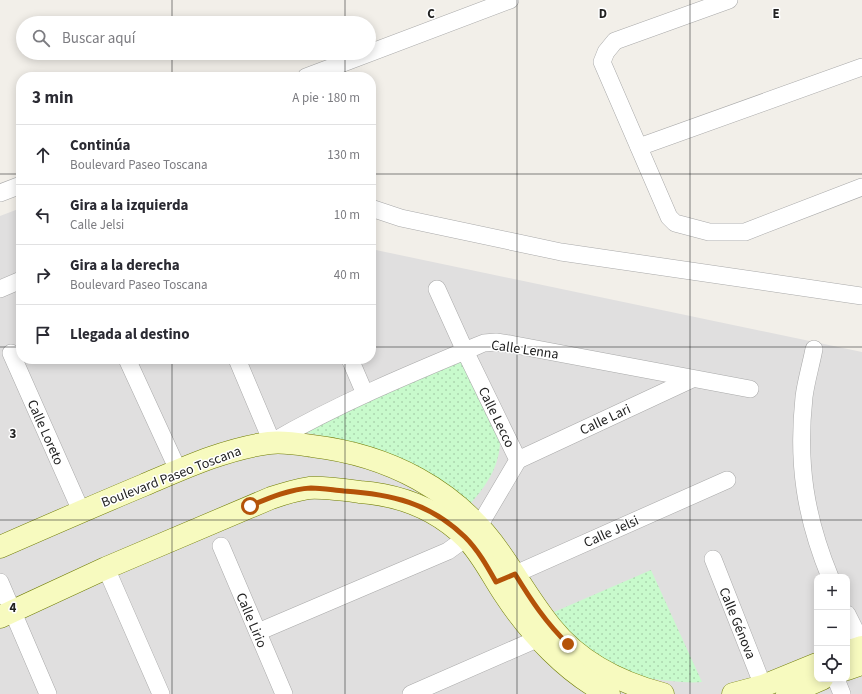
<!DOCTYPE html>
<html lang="es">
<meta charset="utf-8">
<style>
body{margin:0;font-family:"Source Sans 3",sans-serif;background:#f7f7f7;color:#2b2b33}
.controls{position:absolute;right:12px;bottom:12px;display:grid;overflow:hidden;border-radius:8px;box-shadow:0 2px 10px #0003}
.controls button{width:36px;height:36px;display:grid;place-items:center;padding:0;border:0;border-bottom:1px solid #e1e1e2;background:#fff;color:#2b2b33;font:20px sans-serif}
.stop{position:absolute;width:12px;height:12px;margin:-9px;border:3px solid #b45309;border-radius:50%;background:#fff}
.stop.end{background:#b45309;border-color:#fff;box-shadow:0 1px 4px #0008}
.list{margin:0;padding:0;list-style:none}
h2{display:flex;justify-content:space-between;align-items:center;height:52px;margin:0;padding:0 16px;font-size:17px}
h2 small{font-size:13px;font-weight:400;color:#7c7c81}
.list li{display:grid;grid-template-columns:26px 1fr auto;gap:12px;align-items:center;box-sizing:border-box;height:60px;padding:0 16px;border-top:1px solid #e1e1e2}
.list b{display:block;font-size:15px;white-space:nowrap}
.list p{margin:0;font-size:13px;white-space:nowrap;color:#7c7c81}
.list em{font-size:13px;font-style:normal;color:#7c7c81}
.icon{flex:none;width:22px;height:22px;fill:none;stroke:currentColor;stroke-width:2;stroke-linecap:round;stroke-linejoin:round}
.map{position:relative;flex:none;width:862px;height:694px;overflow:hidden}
.search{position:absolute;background:#fff;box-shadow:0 2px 10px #0003;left:16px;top:16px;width:360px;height:44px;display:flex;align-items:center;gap:10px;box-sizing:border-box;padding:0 14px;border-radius:22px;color:#7c7c81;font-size:15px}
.panel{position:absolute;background:#fff;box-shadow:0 2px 10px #0003;left:16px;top:72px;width:360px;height:292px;border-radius:16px}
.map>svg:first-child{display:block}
</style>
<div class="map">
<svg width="862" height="694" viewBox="0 0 862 694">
<defs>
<pattern id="park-dots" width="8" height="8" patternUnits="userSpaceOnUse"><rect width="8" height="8" fill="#c8facc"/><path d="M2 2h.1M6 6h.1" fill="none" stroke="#acd6af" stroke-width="1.8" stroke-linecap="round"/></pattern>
</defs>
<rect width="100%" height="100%" fill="#f2efe9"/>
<path fill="#e0dfdf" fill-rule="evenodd" d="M21,208v151h350v-110l491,103v342h-862v-478zM817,577h30v102h-30z"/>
<g fill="url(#park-dots)">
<path d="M455,358l6,4 39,81c-1,24 -14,43 -29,60 -33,-25 -68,-47 -108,-58 -20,-6 -40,-9 -60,-13z"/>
<path d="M651,570l51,112c-11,1 -20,0 -31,-1 -14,-1 -29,-3 -42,-8 -29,-13 -57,-34 -75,-61z"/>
</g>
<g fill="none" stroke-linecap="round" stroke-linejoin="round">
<g stroke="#a9a9a9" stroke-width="18">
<g id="street">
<path d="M729,0l-114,41 -9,11 -4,10 67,155 6,6 34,9h36l117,-45"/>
<path d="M306,77l204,-77"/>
<path d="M639,147l223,-80"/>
<path d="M0,193l21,-8"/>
<path d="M371,208l30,10 160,34 301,44"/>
<path d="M0,289l21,-9"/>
<path d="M814,349c-3,16 -8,32 -10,48 -7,66 1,119 26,180"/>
<path d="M11,353l70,158"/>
<path d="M127,359l51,111"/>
<path d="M237,359l35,83c67,-39 140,-69 212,-99l12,-1 14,2 240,45"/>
<path d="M350,359l15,35"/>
<path d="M518,460l174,-81"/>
<path d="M221,546l63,148"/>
<path d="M713,559l50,127"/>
<path d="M106,568l55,126"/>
<path d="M504,579l223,-99"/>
<path d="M0,582l48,112"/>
<path d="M847,614l15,30"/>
<path d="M258,632l190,-81 18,-13 13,-12 39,-66 -53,-109 -28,-62"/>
<path d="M836,679l6,15"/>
<path d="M411,694l126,-55"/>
</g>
</g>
<g stroke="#707d05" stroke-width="23">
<g id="secondary">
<path d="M0,547c48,-21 96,-42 144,-62 40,-17 81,-36 125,-42 14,-2 30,1 43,3 76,9 144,43 188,107 17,24 32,51 51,74 28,35 70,56 112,67"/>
<path d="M0,617l106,-49 165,-70c12,-4 25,-8 38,-10 15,-1 36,2 51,4 40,3 77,17 106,46 16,16 26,38 39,57 25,38 63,79 104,99"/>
<path d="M847,652l15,-5"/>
<path d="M847,669l15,-5"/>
<path d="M733,694l30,-8 54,-22"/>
<path d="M787,694l35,-15"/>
</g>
</g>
<use href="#street" stroke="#fff" stroke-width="17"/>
<use href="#secondary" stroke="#f7fabf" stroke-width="22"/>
</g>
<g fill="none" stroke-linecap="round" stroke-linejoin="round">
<path stroke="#b45309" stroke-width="5" d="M250,506c19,-8 40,-17 61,-18 10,0 22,2 33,3 47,3 86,12 121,46 13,13 22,29 31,45l19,-8c16,26 31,49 53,70"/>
</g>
<path fill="none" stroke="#222" stroke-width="1" stroke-opacity="0.55" d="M172,0v23M345,0v23M517,0v694M690,0v694M172,53v24M345,53v24M0,174h21M371,174h491M0,347h21M371,347h491M172,359v335M345,359v335M0,520h862"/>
<g text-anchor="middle" stroke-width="3" stroke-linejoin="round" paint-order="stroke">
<g font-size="14" fill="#222" stroke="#fff">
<text transform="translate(525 349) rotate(8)" y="5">Calle Lenna</text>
<text transform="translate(497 417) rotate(64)" y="5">Calle Lecco</text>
<text transform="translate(605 419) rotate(-25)" y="5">Calle Lari</text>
<text transform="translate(46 432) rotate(66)" y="5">Calle Loreto</text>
<text transform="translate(171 476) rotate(-21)" y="5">Boulevard Paseo Toscana</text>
<text transform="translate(611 531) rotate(-24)" y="5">Calle Jelsi</text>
<text transform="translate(252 620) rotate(67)" y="5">Calle Lirio</text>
<text transform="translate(738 623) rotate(68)" y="5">Calle Génova</text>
</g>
</g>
<g font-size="13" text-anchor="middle" font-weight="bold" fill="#222" stroke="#fff" stroke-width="3" stroke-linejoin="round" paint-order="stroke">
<text x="431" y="18">C</text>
<text x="603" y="18">D</text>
<text x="776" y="18">E</text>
<text x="13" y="438">3</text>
<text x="13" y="612">4</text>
</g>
</svg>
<div class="controls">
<button>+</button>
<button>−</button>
<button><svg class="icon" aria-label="locate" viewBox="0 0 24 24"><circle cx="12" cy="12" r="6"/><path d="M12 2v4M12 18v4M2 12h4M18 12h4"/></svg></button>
</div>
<div class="stop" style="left:250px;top:506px"></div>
<div class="stop end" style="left:568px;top:644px"></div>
<div class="search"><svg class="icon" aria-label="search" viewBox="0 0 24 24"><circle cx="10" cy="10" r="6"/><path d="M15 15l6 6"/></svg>Buscar aquí</div>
<section class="panel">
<h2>3 min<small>A pie · 180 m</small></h2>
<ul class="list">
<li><svg class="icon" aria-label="ahead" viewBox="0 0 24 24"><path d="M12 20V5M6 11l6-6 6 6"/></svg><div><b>Continúa</b><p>Boulevard Paseo Toscana</p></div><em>130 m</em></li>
<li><svg class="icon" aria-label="left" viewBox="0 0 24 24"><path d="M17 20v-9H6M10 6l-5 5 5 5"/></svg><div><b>Gira a la izquierda</b><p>Calle Jelsi</p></div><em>10 m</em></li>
<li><svg class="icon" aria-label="right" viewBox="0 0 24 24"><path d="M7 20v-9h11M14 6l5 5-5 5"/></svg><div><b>Gira a la derecha</b><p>Boulevard Paseo Toscana</p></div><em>40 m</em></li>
<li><svg class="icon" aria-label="arrive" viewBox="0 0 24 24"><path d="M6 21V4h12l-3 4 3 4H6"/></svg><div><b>Llegada al destino</b></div></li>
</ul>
</section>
</div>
